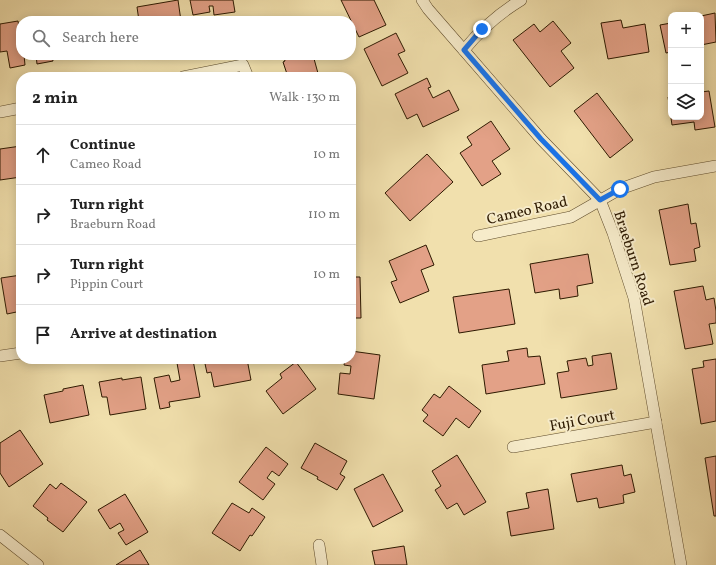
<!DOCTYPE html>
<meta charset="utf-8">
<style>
body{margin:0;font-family:Vollkorn,serif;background:#f6f6f6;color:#222}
.controls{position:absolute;right:12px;top:12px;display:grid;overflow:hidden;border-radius:8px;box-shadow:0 2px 10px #0003}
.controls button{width:36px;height:36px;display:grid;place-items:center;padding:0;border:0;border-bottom:1px solid #e0e0e0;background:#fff;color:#222;font:20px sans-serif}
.stop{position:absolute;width:12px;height:12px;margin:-9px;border:3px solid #1a73e8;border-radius:50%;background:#fff}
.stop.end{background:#1a73e8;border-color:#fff;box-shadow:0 1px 4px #0008}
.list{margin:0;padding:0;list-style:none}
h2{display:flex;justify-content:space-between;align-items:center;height:52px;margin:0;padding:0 16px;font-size:17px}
h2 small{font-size:13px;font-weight:400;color:#767676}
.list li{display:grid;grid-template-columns:26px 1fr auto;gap:12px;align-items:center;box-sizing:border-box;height:60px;padding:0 16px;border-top:1px solid #e0e0e0}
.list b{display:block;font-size:15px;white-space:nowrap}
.list p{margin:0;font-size:13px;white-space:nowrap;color:#767676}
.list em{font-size:13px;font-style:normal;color:#767676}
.icon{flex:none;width:22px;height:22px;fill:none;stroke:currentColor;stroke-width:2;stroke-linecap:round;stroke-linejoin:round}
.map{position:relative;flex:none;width:716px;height:565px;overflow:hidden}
.search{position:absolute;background:#fff;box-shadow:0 2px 10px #0003;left:16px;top:16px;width:340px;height:44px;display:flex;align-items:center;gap:10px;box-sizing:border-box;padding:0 14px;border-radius:16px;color:#767676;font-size:15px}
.panel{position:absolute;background:#fff;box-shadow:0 2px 10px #0003;left:16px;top:72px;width:340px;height:292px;border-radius:16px}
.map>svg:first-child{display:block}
</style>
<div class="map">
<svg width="716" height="565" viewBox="0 0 716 565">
<rect width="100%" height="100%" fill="#f1e0ad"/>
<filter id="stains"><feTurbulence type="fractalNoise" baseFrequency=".005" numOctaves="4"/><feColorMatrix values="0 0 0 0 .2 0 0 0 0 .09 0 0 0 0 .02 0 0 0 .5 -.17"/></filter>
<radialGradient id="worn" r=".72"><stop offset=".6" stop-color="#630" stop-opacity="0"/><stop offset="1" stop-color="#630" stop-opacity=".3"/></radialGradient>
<g fill="#e3a187" stroke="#2d1900">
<path d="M178,0l3,21h-42l-2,-14z"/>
<path d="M190,0h43l2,12 -21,3 -1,-9h-4l1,6 -17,3z"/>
<path d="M341,0h33l12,25 -27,12z"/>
<path d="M715,13l1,29 -15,3v-29z"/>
<path d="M122,18l1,3h-19z"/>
<path d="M621,20l2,8 22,-4 4,28 -41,7 -7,-36z"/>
<path d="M18,21l3,19v15h3l1,10 -15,3 -3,-17 -7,1v-28z"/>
<path d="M553,21l18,22 -10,8 13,17 -24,19 -37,-47 21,-16 6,8z"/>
<path d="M671,23v29l-5,1 -6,-28z"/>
<path d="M396,33l9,18 -7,3 10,19 -26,13 -18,-37z"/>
<path d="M36,55h16l1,6 -16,3z"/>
<path d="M283,55h30l6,22h-31l-5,-15 2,-1z"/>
<path d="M427,78l4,9 -3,1 5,10 16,-8 10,20 -36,17 -6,-13 -10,5 -12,-25z"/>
<path d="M709,91l6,36 -20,3 -1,-8 -22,3 -4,-28h3v20h30v-25z"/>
<path d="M597,93l36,47 -23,18 -36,-47z"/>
<path d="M491,121l19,28 -18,12 9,13 -19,12 -22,-33 12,-8 -5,-8z"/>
<path d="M21,146v13l-3,1 3,17 -21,3v-31z"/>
<path d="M427,154l26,28 -43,39 -25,-28z"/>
<path d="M688,204l3,20 5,-1 4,24 -6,2 2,12 -26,4 -11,-55z"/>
<path d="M426,245l8,20 -13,5 8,21 -29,12 -9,-21 6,-2 -8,-19z"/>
<path d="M588,254l5,29 -16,3 1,10 -18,3 -1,-10 -24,4 -5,-29z"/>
<path d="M21,275v36l-14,3 -6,-36z"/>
<path d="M351,277h9l1,41h-10z"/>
<path d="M703,286l3,14 8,-2 2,13v12l-7,1 4,20 -28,5 -11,-58z"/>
<path d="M509,289l6,35 -56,9 -6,-36z"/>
<path d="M527,348l1,9 12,-1 5,28 -59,10 -4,-29 27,-4 -2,-10z"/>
<path d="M351,351l29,4 -6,44 -36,-5 2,-21 10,1 1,-8 -7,-1 1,-6h6z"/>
<path d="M611,353l6,36 -56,9 -4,-25 12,-2 -2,-10 19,-3 2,8 5,-1 -1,-9z"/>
<path d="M204,359h43l4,21 -37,7 -3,-15 -4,1z"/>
<path d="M716,359v62l-15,3 -9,-55 12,-2 -1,-6z"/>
<path d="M193,360l7,37 -31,5 1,5 -10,2 -6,-31 15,-3 2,7 9,-2 -3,-17z"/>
<path d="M296,362l20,27 -33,25 -17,-23 16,-13 -2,-4z"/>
<path d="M141,377l5,32 -36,6 -3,-18h-5l-3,-15 23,-4v2z"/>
<path d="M83,385l6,30 -39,8 -6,-28 19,-4v-2z"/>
<path d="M449,386l32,25 -12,17 -13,-10 -13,18 -20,-15 5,-6 -6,-5 12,-16 6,4z"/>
<path d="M20,430l23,34 -34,23 -9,-14v-30z"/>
<path d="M315,443l32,18 -7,13 5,3 -8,13 -20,-11 1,-2 -17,-9z"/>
<path d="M266,447l22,17 -9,12 -7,-5 -5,7 8,6 -12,16 -24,-18z"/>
<path d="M457,455l29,47 -22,13 -7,-12 -10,6 -12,-19 6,-4 -9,-15z"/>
<path d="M716,456v60h-2l-9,-58z"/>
<path d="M622,465l2,11 7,-2 4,18 -12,3 1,8 -25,5 -2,-10 -20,4 -6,-28z"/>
<path d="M383,474l20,37 -30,16 -19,-38z"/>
<path d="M61,483l26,19 -24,30 -16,-12 1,-2 -15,-12 17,-22 6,5z"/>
<path d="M548,489l6,40 -43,7 -4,-24 22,-4 -3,-15z"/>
<path d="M125,494l23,38 -22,13 -8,-12 6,-3 -4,-7 -10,6 -12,-19z"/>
<path d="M232,503l17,10 3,-5 13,9 -13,19 -2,-1 -10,16 -28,-18z"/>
<path d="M404,546l3,19h-32l-3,-14z"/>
<path d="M140,550l9,15h-33z"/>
</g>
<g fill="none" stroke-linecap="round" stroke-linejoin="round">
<g stroke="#5e4b2b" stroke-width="12">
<g id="minor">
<path d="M422,0l6,9 113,130 59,61 13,33 21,65 47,267"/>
<path d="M464,50c17,-21 34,-36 57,-50"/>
<path d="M183,77l60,-12 5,12"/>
<path d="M0,112l21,-4"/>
<path d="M478,236l93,-19 49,-28 34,-12 62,-11"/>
<path d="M0,356l21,-3"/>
<path d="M513,447l143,-25"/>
<path d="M0,535l38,30"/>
<path d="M319,545l3,20"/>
</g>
</g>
<use href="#minor" stroke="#f6ebca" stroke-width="11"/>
</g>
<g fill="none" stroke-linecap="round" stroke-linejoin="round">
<path stroke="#1a73e8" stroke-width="5" d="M482,29l-18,21 77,89 59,61 20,-11"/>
</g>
<g text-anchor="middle" stroke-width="4" stroke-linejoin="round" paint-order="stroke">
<g font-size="15" fill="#2d1900" stroke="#f6ebca">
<text transform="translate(527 210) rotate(-13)" y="5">Cameo Road</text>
<text transform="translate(634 258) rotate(72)" y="5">Braeburn Road</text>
<text transform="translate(582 420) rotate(-10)" y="5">Fuji Court</text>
</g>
</g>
<rect width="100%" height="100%" filter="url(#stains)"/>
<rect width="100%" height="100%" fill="url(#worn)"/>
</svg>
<div class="controls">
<button>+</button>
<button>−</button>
<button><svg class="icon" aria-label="layers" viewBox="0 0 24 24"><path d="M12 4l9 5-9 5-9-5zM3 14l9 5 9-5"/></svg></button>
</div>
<div class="stop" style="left:620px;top:189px"></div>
<div class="stop end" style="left:482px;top:29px"></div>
<div class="search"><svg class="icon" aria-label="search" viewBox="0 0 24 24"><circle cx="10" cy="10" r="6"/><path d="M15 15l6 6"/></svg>Search here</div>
<section class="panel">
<h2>2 min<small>Walk · 130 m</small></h2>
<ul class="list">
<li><svg class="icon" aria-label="ahead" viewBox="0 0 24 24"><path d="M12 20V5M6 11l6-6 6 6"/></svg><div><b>Continue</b><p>Cameo Road</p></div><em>10 m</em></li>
<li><svg class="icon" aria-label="right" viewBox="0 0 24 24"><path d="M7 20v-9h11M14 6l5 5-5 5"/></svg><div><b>Turn right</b><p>Braeburn Road</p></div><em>110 m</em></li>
<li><svg class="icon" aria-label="right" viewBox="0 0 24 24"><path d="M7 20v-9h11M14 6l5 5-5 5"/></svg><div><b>Turn right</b><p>Pippin Court</p></div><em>10 m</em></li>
<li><svg class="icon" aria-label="arrive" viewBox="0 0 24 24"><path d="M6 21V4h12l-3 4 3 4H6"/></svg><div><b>Arrive at destination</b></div></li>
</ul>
</section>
</div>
